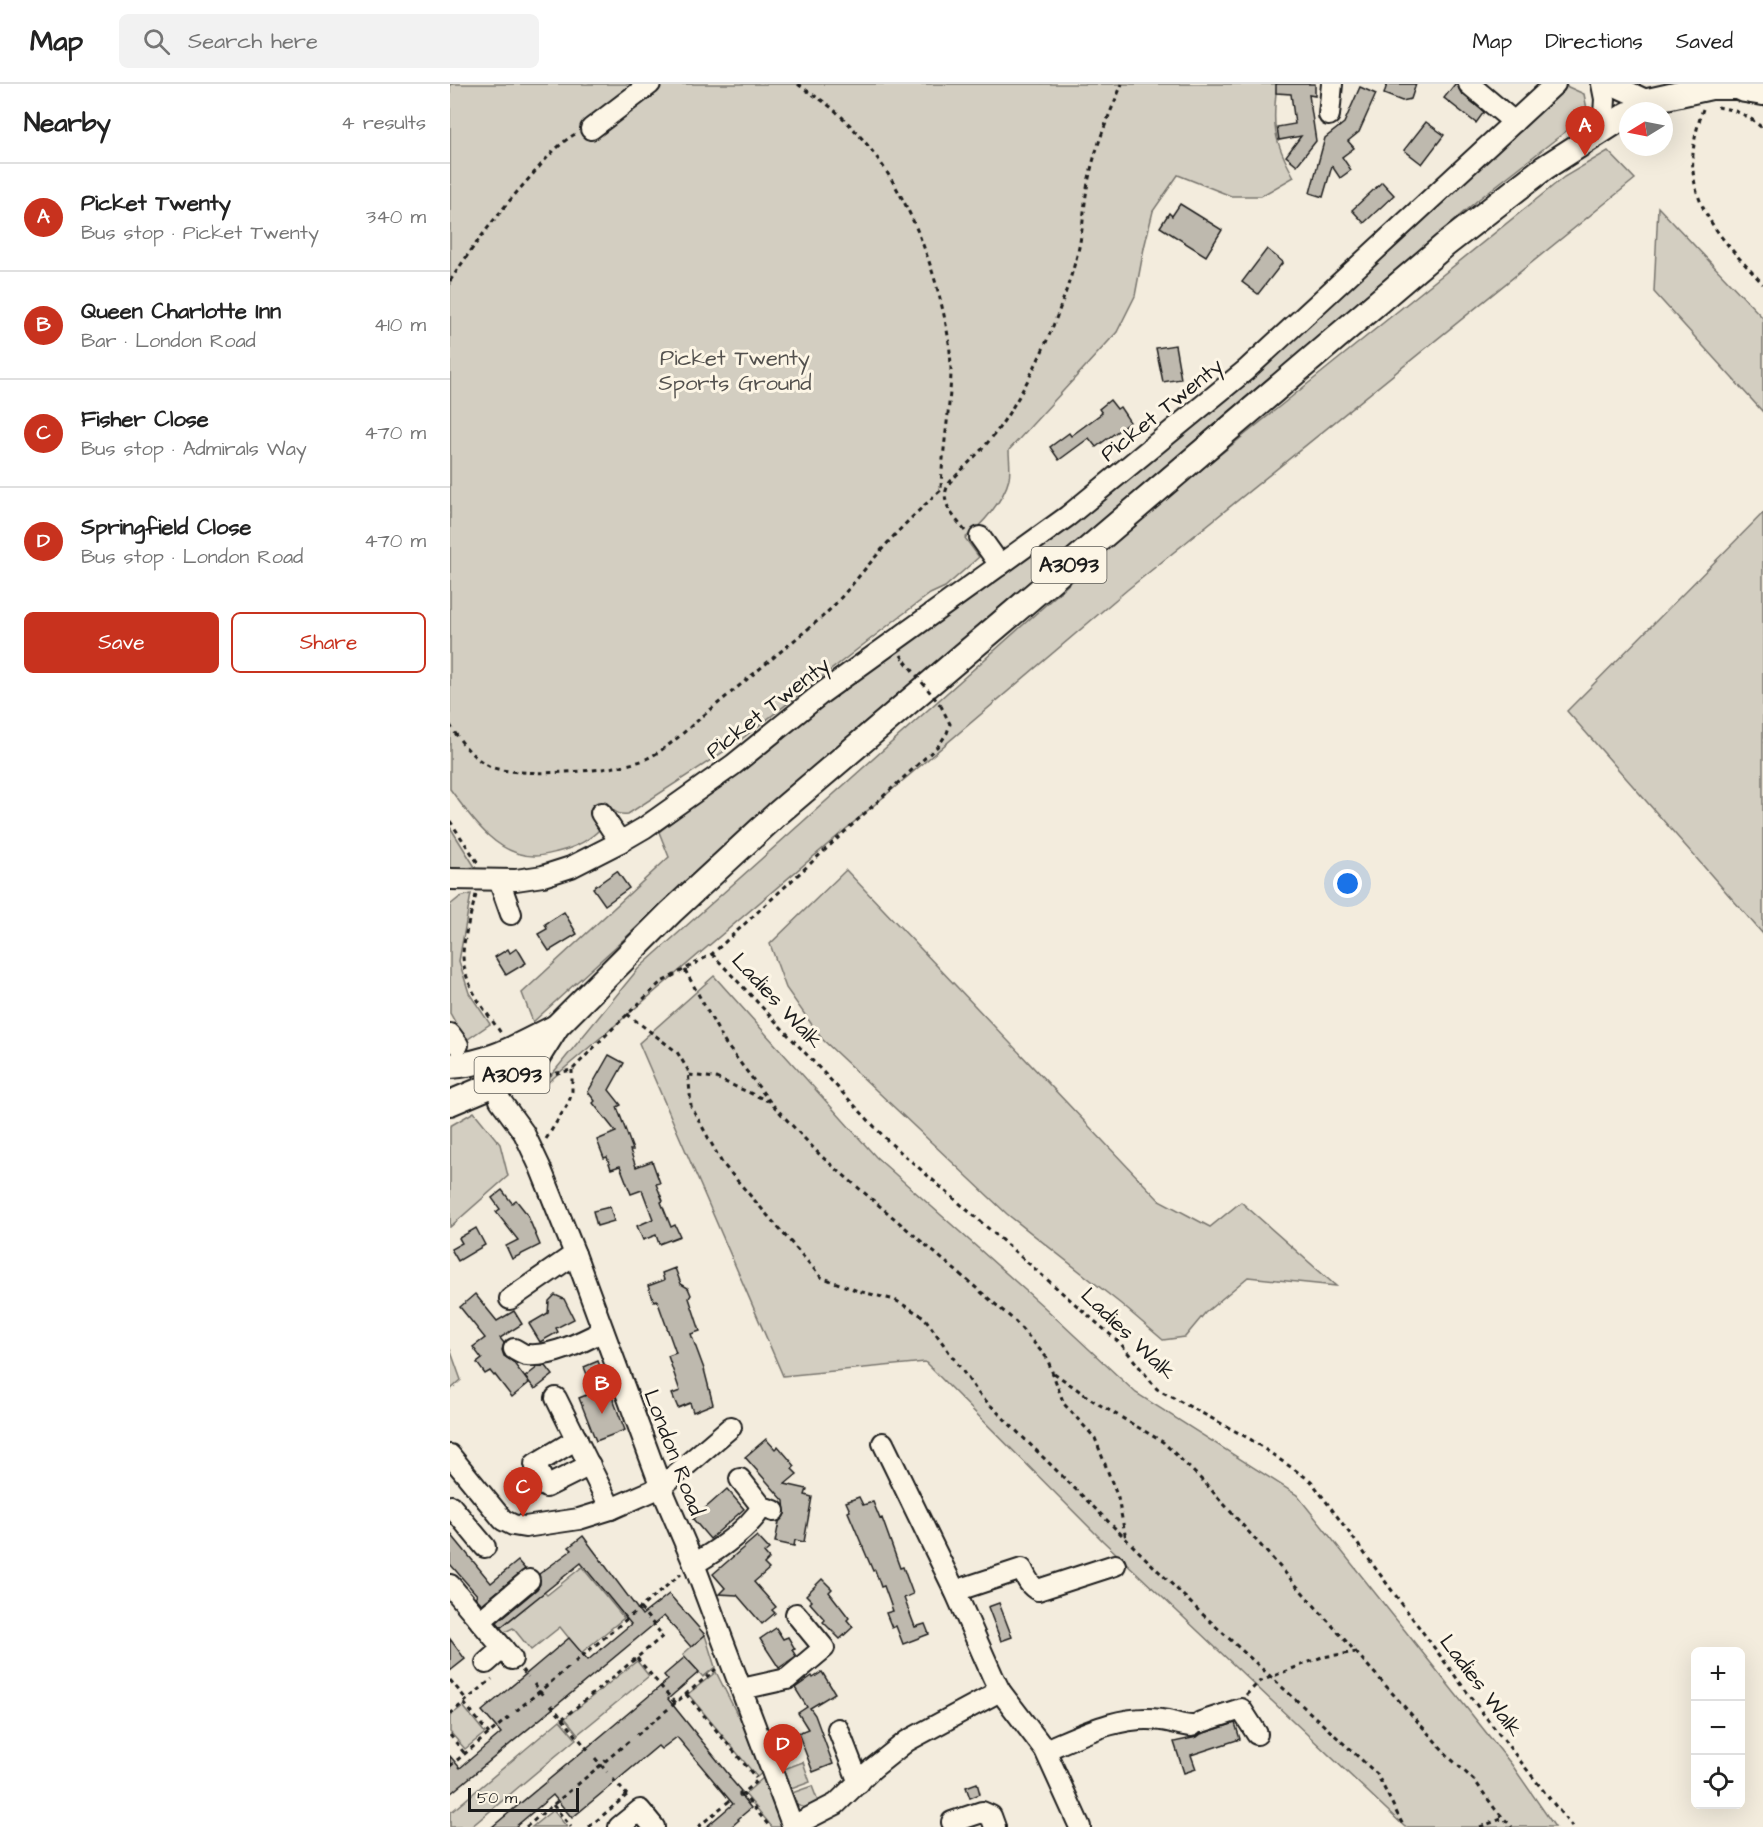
<!DOCTYPE html>
<meta charset="utf-8">
<style>
body{margin:0;font-family:"Architects Daughter",sans-serif;background:#f2f2f2;color:#222}
.controls{position:absolute;right:18px;bottom:18px;display:grid;overflow:hidden;border-radius:9px;box-shadow:0 6px 24px #0002}
.controls button{width:54px;height:54px;display:grid;place-items:center;padding:0;border:0;border-bottom:2px solid #e0e0e0;background:#fff;color:#222;font:30px sans-serif}
.compass{position:absolute;left:1169px;top:18px;width:54px;height:54px;border-radius:50%;background:#fff;box-shadow:0 6px 24px #0002;rotate:260deg}
.scale{position:absolute;left:18px;bottom:15px;width:111px;box-sizing:border-box;padding-left:6px;border:3px solid #1c1c1c;border-top:0;font-size:16px;line-height:21px;white-space:nowrap;color:#1c1c1c;-webkit-text-stroke:4px #fcf5e5;paint-order:stroke}
.you{position:absolute;left:898px;top:800px;width:21px;height:21px;margin:-15px;border:4px solid #fff;border-radius:50%;background:#1a73e8;box-shadow:0 0 0 9px #1a73e833}
.badge{display:grid;place-items:center;width:39px;height:39px;border-radius:50%;background:#c8321e;color:#fff;font-size:20px;font-weight:700}
.pin{position:absolute;translate:-50% -50px;filter:drop-shadow(0 2px 3px #0008)}
.pin::after{content:'';position:absolute;top:32px;width:21px;height:18px;background:inherit;clip-path:polygon(0 0,100% 0,50% 100%)}
.list{margin:0;padding:0;list-style:none}
h2{display:flex;justify-content:space-between;align-items:center;height:78px;margin:0;padding:0 24px;font-size:26px}
h2 small{font-size:20px;font-weight:400;color:#767676}
.list li{display:grid;grid-template-columns:39px 1fr auto;gap:18px;align-items:center;box-sizing:border-box;height:108px;padding:0 24px;border-top:2px solid #e0e0e0}
.list b{display:block;font-size:22px;white-space:nowrap}
.list p{margin:0;font-size:20px;white-space:nowrap;color:#767676}
.list em{font-size:20px;font-style:normal;color:#767676}
.actions{display:flex;gap:12px;padding:18px 24px}
.actions a{flex:1;padding:14px 0;border:2px solid #c8321e;border-radius:9px;text-align:center;font-size:21px;color:#c8321e}
.actions .main{background:#c8321e;color:#fff}
.icon{flex:none;width:33px;height:33px;fill:none;stroke:currentColor;stroke-width:2;stroke-linecap:round;stroke-linejoin:round}
.map{position:relative;flex:none;width:1313px;height:1743px;overflow:hidden}
header{display:flex;align-items:center;gap:36px;box-sizing:border-box;height:84px;padding:0 30px;background:#fff;border-bottom:2px solid #e0e0e0}
header strong{font-size:28px}
nav{display:flex;gap:33px;margin-inline-start:auto;font-size:21px}
.search{width:420px;height:54px;background:#f2f2f2;display:flex;align-items:center;gap:15px;box-sizing:border-box;padding:0 21px;border-radius:9px;color:#767676;font-size:22px}
main{display:flex}
aside{flex:1;background:#fff}
.map>svg:first-child{display:block}
</style>
<header>
<strong>Map</strong>
<div class="search"><svg class="icon" aria-label="search" viewBox="0 0 24 24"><circle cx="10" cy="10" r="6"/><path d="M15 15l6 6"/></svg>Search here</div>
<nav><a>Map</a><a>Directions</a><a>Saved</a></nav>
</header>
<main>
<aside>
<h2>Nearby<small>4 results</small></h2>
<ul class="list">
<li><span class="badge">A</span><div><b>Picket Twenty</b><p>Bus stop · Picket Twenty</p></div><em>340 m</em></li>
<li><span class="badge">B</span><div><b>Queen Charlotte Inn</b><p>Bar · London Road</p></div><em>410 m</em></li>
<li><span class="badge">C</span><div><b>Fisher Close</b><p>Bus stop · Admirals Way</p></div><em>470 m</em></li>
<li><span class="badge">D</span><div><b>Springfield Close</b><p>Bus stop · London Road</p></div><em>470 m</em></li>
</ul>
<div class="actions"><a class="main">Save</a><a>Share</a></div>
</aside>
<div class="map">
<svg width="1313" height="1743" viewBox="0 0 1313 1743">
<rect width="100%" height="100%" fill="#f3ecdd"/>
<filter id="ink" filterUnits="userSpaceOnUse"><feTurbulence type="fractalNoise" baseFrequency=".0167" numOctaves="2"/><feDisplacementMap in="SourceGraphic" scale="12" xChannelSelector="R" yChannelSelector="G"/><feConvolveMatrix kernelMatrix="1 2 1 2 8 2 1 2 1" color-interpolation-filters="sRGB"/></filter>
<g filter="url(#ink)">
<g fill="#d3cec1" stroke="#78756e" stroke-width="1.5">
<path d="M0,0h827c-5,41 -4,56 17,93l-33,19h-30l-53,-21 -25,36 -9,37 -9,48 -18,36 -108,118c0,9 2,20 0,29 -5,21 -27,46 -44,59l14,19 -34,30 -15,7 -31,23 -165,128 -106,69c-13,2 -15,-5 -23,-13l-13,9 9,18c-12,13 -27,20 -44,24 -8,2 -15,4 -23,4 -38,0 -64,-40 -84,-67z"/>
<path d="M1116,2l18,8 4,20 -109,85 -614,523 -85,75 -247,225 -11,-29 147,-136 -10,-25 288,-224 126,-90 448,-395z"/>
<path d="M1158,67l27,28 -508,411 -588,500 99,-121 517,-462 409,-330z"/>
<path d="M1208,123l105,111v94l-109,-120z"/>
<path d="M1313,429v421l-196,-223z"/>
<path d="M0,743l25,40 -25,3z"/>
<path d="M396,786l313,330 51,27 31,-25 95,84 -88,-9 -43,36 -20,24 -22,3 -42,-36 -114,-90 -185,-175 -36,-51 -16,-44z"/>
<path d="M21,810l-12,67 10,32 21,31 -22,15 -9,-10 -9,-16v-108l10,-8z"/>
<path d="M264,892l162,181 168,150 92,86 161,102 215,270 43,62h-150l-302,-286 -178,-179 -142,14 -144,-333z"/>
<path d="M24,1028l26,32 8,32 -58,51v-101z"/>
<path d="M0,1265l11,31 -11,10z"/>
<path d="M132,1483l42,51 -43,35 -21,-26 -29,23 -18,-22 -10,5 -5,-3 46,-38 3,3z"/>
<path d="M255,1551l10,32 -12,10 -20,-23z"/>
<path d="M187,1577l12,15 -71,58 -13,-16z"/>
<path d="M266,1588l21,42 6,4 20,54 -6,5 -69,-83z"/>
<path d="M13,1622l22,27 -20,16 -15,-17v-16z"/>
<path d="M110,1636l16,19 -105,88h-21v-14z"/>
<path d="M353,1678l7,20 -19,7 -7,-20z"/>
<path d="M314,1693l20,50h-12l-27,-33z"/>
<path d="M362,1702l8,21 -11,2 -13,-4 -4,-12z"/>
<path d="M103,1726l14,17h-35z"/>
</g>
<g fill="#beb9ae" stroke="#1c1c1c" stroke-width="1.5">
<path d="M826,0h39v12l-6,-1 7,46 -19,24 -11,-9 15,-20 -22,4 -2,-13 18,-3 -4,-30 -15,-1z"/>
<path d="M937,0h29l-5,15 -9,2 -18,-7z"/>
<path d="M1005,0h2l4,9 23,19 -8,11 -32,-25z"/>
<path d="M910,3l16,7 -17,38 -11,9 6,7 -12,9 9,13 -11,8 -8,-12 -9,31 -13,-4 15,-55 19,-15z"/>
<path d="M976,38l18,13 -22,29 -18,-14z"/>
<path d="M932,98l12,13 -30,28 -12,-13z"/>
<path d="M730,120l42,26 -16,26 -46,-29 9,-14 3,3z"/>
<path d="M817,165l16,13 -25,32 -16,-12z"/>
<path d="M725,261l6,34 -18,3 -7,-34z"/>
<path d="M660,316l7,9 3,-2 10,15 -34,25 -7,-9 -30,22 -9,-13 19,-14 2,3 31,-23 -3,-4z"/>
<path d="M167,787l12,17 -24,17 -12,-17z"/>
<path d="M114,828l13,22 -28,17 -11,-17 9,-5 -2,-5z"/>
<path d="M67,864l9,15 -20,12 -11,-18 13,-8 2,4z"/>
<path d="M159,971l15,8 -15,27 12,15 -4,2 16,43h-3l6,17 16,-6 8,22 -4,1 7,17 -2,1 10,25 4,-2 5,11 -21,8 -3,-9 -13,5 -6,-14 16,-7 -11,-29 -11,4 -11,-28 -9,3 -4,-12 -3,1 -7,-18 19,-8 -23,-29 2,-2 -7,-9z"/>
<path d="M52,1106l10,13 4,-3 11,14 13,31 -28,14 -6,-13 12,-6 -22,-28 4,-3 -8,-11z"/>
<path d="M160,1123l4,14 -17,5 -4,-15z"/>
<path d="M26,1144l9,17 -27,16 -7,-12 11,-6 -3,-5z"/>
<path d="M225,1184l6,16 7,4 3,7 -2,3 11,33 -9,3 13,35 9,35 -20,8 -3,-9 -12,5 -6,-14 8,-3 -12,-35 8,-3 -19,-53 -3,1 -6,-15 16,-6 -2,-7z"/>
<path d="M25,1210l22,27 17,-10 8,13 -22,14 4,5 -2,7 2,6 9,6 16,21 -17,14 -17,-22 -1,1 -4,-5 -5,3 -8,-11 5,-4 -9,-12 12,-9 -25,-31z"/>
<path d="M105,1211l9,4 10,20 -18,9 2,4 -18,10 -11,-18 19,-11 1,-12z"/>
<path d="M148,1277l27,69 -29,11 -17,-43 15,-6 -10,-25z"/>
<path d="M96,1282l7,9 -18,14 -10,-12 13,-10z"/>
<path d="M316,1355l9,10 3,-3 17,20 -3,3 5,5 -12,10 22,5 -2,6 7,2 -8,45 -9,-2 -1,6 -19,-4 4,-20 6,-8 -1,-13 -39,-44z"/>
<path d="M277,1405l17,20 -34,30 -17,-20z"/>
<path d="M409,1413l4,8 10,-3 7,17 2,-1 18,50 3,-1 10,27 -9,4 11,29 10,-3 4,10 -26,10 -7,-18 -4,2 -6,-15 7,-2 -9,-25 -3,1 -6,-17 -2,1 -25,-59 2,-1 -4,-9z"/>
<path d="M0,1449l41,50 27,-22 7,8 -43,35 -7,-7 2,-2 -27,-31z"/>
<path d="M133,1452l59,79 27,-21 36,41 -14,12 -27,-31 -214,178v-38l10,12 41,-35 -19,-22 87,-73 19,22 43,-36 -50,-61 -80,64 -4,-5 40,-33 3,-5 -1,-10 33,-24 -3,-3z"/>
<path d="M307,1452l12,13 -5,4 5,6 -5,5 5,5 -15,13 22,25 -4,3 3,3 -13,11 -25,-29 -18,-1 6,-6 -12,-14z"/>
<path d="M372,1495l10,10 -3,3 20,26 -2,2 6,7 -13,12 -17,-17 2,-2 -15,-17 2,-2 -6,-6z"/>
<path d="M549,1519l13,34 -11,4 -13,-34z"/>
<path d="M326,1544l7,11 5,-2 7,12 -3,1 4,6 -17,12 -19,-29z"/>
<path d="M0,1555l15,20 -15,12z"/>
<path d="M235,1573l14,15 -31,27 62,77 -1,1 12,14 -2,2 12,15 -13,11 1,1 -8,7h-25l27,-23 -56,-67 -16,12 -3,-3 -86,72 -19,-23 -38,32h-23l176,-147 -4,-5z"/>
<path d="M372,1588l13,21 -25,15 5,7 18,49 -20,8 -15,-39 10,-4 -10,-16 9,-6 -12,-19 17,-12 1,2z"/>
<path d="M785,1639l5,16 -49,16 5,14 -12,4 -10,-31 23,-5 4,-3z"/>
<path d="M527,1699l3,11 -10,4 -4,-11z"/>
</g>
<g fill="none" stroke-linecap="round" stroke-linejoin="round">
<g stroke="#1c1c1c" stroke-width="24">
<g id="minor">
<path d="M1019,0l45,38"/>
<path d="M1152,0l3,15 -2,31"/>
<path d="M1161,0l37,17"/>
<path d="M879,31l3,-31"/>
<path d="M141,45l59,-45"/>
<path d="M530,453l20,28"/>
<path d="M151,729l19,29"/>
<path d="M0,795l66,1 27,-4 28,-9 49,-25 24,-14 89,-63 89,-72 246,-177 178,-146 309,-286"/>
<path d="M49,796l12,34"/>
<path d="M0,950l8,11"/>
<path d="M50,1016l24,33 16,34 35,87 86,233 33,77 99,263"/>
<path d="M60,1215l65,-45"/>
<path d="M64,1265c4,2 9,6 13,6 25,2 55,-13 76,-24"/>
<path d="M106,1314l55,111"/>
<path d="M127,1355l-42,25 11,23 44,-22"/>
<path d="M433,1359l72,148 38,86 7,14 45,59 35,77"/>
<path d="M0,1371l53,65 10,5 12,2 54,-8 32,-10 50,-22 70,-60"/>
<path d="M290,1395l22,28 12,4"/>
<path d="M1,1422l34,41"/>
<path d="M244,1480c24,-14 53,-33 68,-57"/>
<path d="M0,1501l62,74"/>
<path d="M505,1507l67,-22c4,8 7,17 16,21l77,-25"/>
<path d="M30,1537l49,-41"/>
<path d="M36,1579l17,-15"/>
<path d="M292,1605l45,-10 37,-31 -28,-34"/>
<path d="M751,1638l40,-13 16,25"/>
<path d="M388,1645l21,54"/>
<path d="M595,1666c36,-15 75,-36 116,-30 11,1 20,6 31,6"/>
<path d="M502,1738l30,-10 9,4 4,11"/>
<path d="M343,1742l43,-22 36,-35 35,-28 93,-50"/>
<path d="M169,1743l21,-17 14,17"/>
</g>
</g>
<g stroke="#1c1c1c" stroke-width="28">
<g id="major">
<path d="M1282,0l13,6 18,3"/>
<path d="M1198,17l63,-14h26"/>
<path d="M0,982c40,-2 71,-22 106,-39"/>
<path d="M0,1019l45,-19 42,-26 20,-32 114,-114 106,-98 668,-569 99,-77 84,-54"/>
</g>
</g>
<g stroke="#1c1c1c" stroke-width="3" stroke-dasharray="4.5 4.5" stroke-linecap="butt">
<path d="M348,0c11,9 23,15 34,24 55,48 87,114 106,183 7,26 13,53 13,81 -1,40 -9,79 -10,118"/>
<path d="M1267,23c19,3 32,8 46,22"/>
<path d="M1253,25c-29,82 7,118 60,175"/>
<path d="M0,197c25,-38 52,-73 83,-107 12,-14 27,-32 44,-41"/>
<path d="M515,447c-11,-15 -28,-30 -15,-49 17,-18 35,-34 49,-54 34,-49 61,-112 77,-169 8,-27 7,-54 13,-81 7,-33 20,-63 33,-94"/>
<path d="M451,571l4,6"/>
<path d="M0,641c10,16 23,34 41,42 26,11 131,5 157,-9 22,-11 41,-31 61,-47 37,-31 75,-62 112,-93 21,-19 38,-43 57,-64 19,-23 41,-44 63,-64l4,1"/>
<path d="M0,737l28,42"/>
<path d="M26,811c-5,19 -12,40 -13,59 0,31 22,56 38,79"/>
<path d="M262,870l176,187 233,203 36,45 93,50 61,42 170,230 91,116"/>
<path d="M235,886l40,73 46,60 50,53 194,165 32,37 17,46 31,34 23,60 8,41"/>
<path d="M177,930l50,38 11,18 3,36 31,57 99,114 37,14 37,9 29,17 55,77 220,217 178,163 27,53"/>
<path d="M97,991l25,-5 35,-36 53,-51 52,-29 227,-209 8,-12 3,-9 -9,-18"/>
<path d="M239,991l27,3 52,23"/>
<path d="M96,1055l23,-37 3,-11v-21"/>
<path d="M604,1289l41,29 68,40 43,42 245,275 24,22 20,28 17,18"/>
<path d="M187,1574l38,45"/>
<path d="M125,1578l106,-88"/>
<path d="M72,1586l6,7"/>
<path d="M0,1596l17,20"/>
<path d="M84,1600l11,14"/>
<path d="M236,1610l70,84"/>
<path d="M796,1611l13,-13 12,-5 51,-20 35,-5"/>
<path d="M14,1619l25,31"/>
<path d="M101,1621l38,46"/>
<path d="M66,1627l53,-44"/>
<path d="M0,1630l42,-35"/>
<path d="M112,1635l101,-83 -23,-28"/>
<path d="M0,1651l15,19"/>
<path d="M187,1651l79,-66"/>
<path d="M145,1674l12,14"/>
<path d="M0,1682l59,-49"/>
<path d="M163,1695l14,16"/>
<path d="M127,1701l52,-44"/>
<path d="M292,1709l28,34"/>
<path d="M289,1712l20,-17"/>
<path d="M103,1721l18,22"/>
<path d="M76,1743l45,-37"/>
<path d="M139,1743l38,-32"/>
<path d="M248,1743l30,-25 5,-2"/>
<path d="M1030,1743l24,-9"/>
</g>
<use href="#minor" stroke="#fcf5e5" stroke-width="20"/>
<use href="#major" stroke="#fcf5e5" stroke-width="24"/>
<path stroke="#1c1c1c" stroke-width="3" stroke-dasharray="4.5 4.5" stroke-linecap="butt" d="M455,577l36,45"/>
</g>
</g>
<g text-anchor="middle" stroke-width="6" stroke-linejoin="round" paint-order="stroke">
<g fill="#fcf5e5" stroke="#5f5d58" stroke-width="1.5">
<rect x="581.5" y="463" width="75" height="36" rx="4.5"/>
<rect x="24.5" y="973" width="75" height="36" rx="4.5"/>
</g>
<g font-size="21" font-weight="bold" fill="#1c1c1c">
<text x="619" y="488">A3093</text>
<text x="62" y="998">A3093</text>
</g>
<g font-size="22" fill="#53514e" stroke="#fcf5e5">
<text x="285" y="281">Picket Twenty<tspan x="285" dy="25">Sports Ground</tspan></text>
</g>
<g font-size="22" fill="#1c1c1c" stroke="#fcf5e5">
<text transform="translate(711 325) rotate(-39)" y="8">Picket Twenty</text>
<text transform="translate(317 623) rotate(-38)" y="8">Picket Twenty</text>
<text transform="translate(328 916) rotate(47)" y="8">Ladies Walk</text>
<text transform="translate(679 1249) rotate(44)" y="8">Ladies Walk</text>
<text transform="translate(225 1368) rotate(69)" y="8">London Road</text>
<text transform="translate(1032 1601) rotate(53)" y="8">Ladies Walk</text>
</g>
</g>
</svg>
<div class="controls">
<button>+</button>
<button>−</button>
<button><svg class="icon" aria-label="locate" viewBox="0 0 24 24"><circle cx="12" cy="12" r="6"/><path d="M12 2v4M12 18v4M2 12h4M18 12h4"/></svg></button>
</div>
<svg class="compass" viewBox="-18 -18 36 36"><path d="M0-13l5 13h-10z" fill="#e53935"/><path d="M0 13l5-13h-10z" fill="#767676"/></svg>
<div class="scale">50 m</div>
<div class="you"></div>
<div class="pin badge" style="left:1135px;top:72px">A</div>
<div class="pin badge" style="left:152px;top:1330px">B</div>
<div class="pin badge" style="left:73px;top:1433px">C</div>
<div class="pin badge" style="left:333px;top:1690px">D</div>
</div>
</main>
